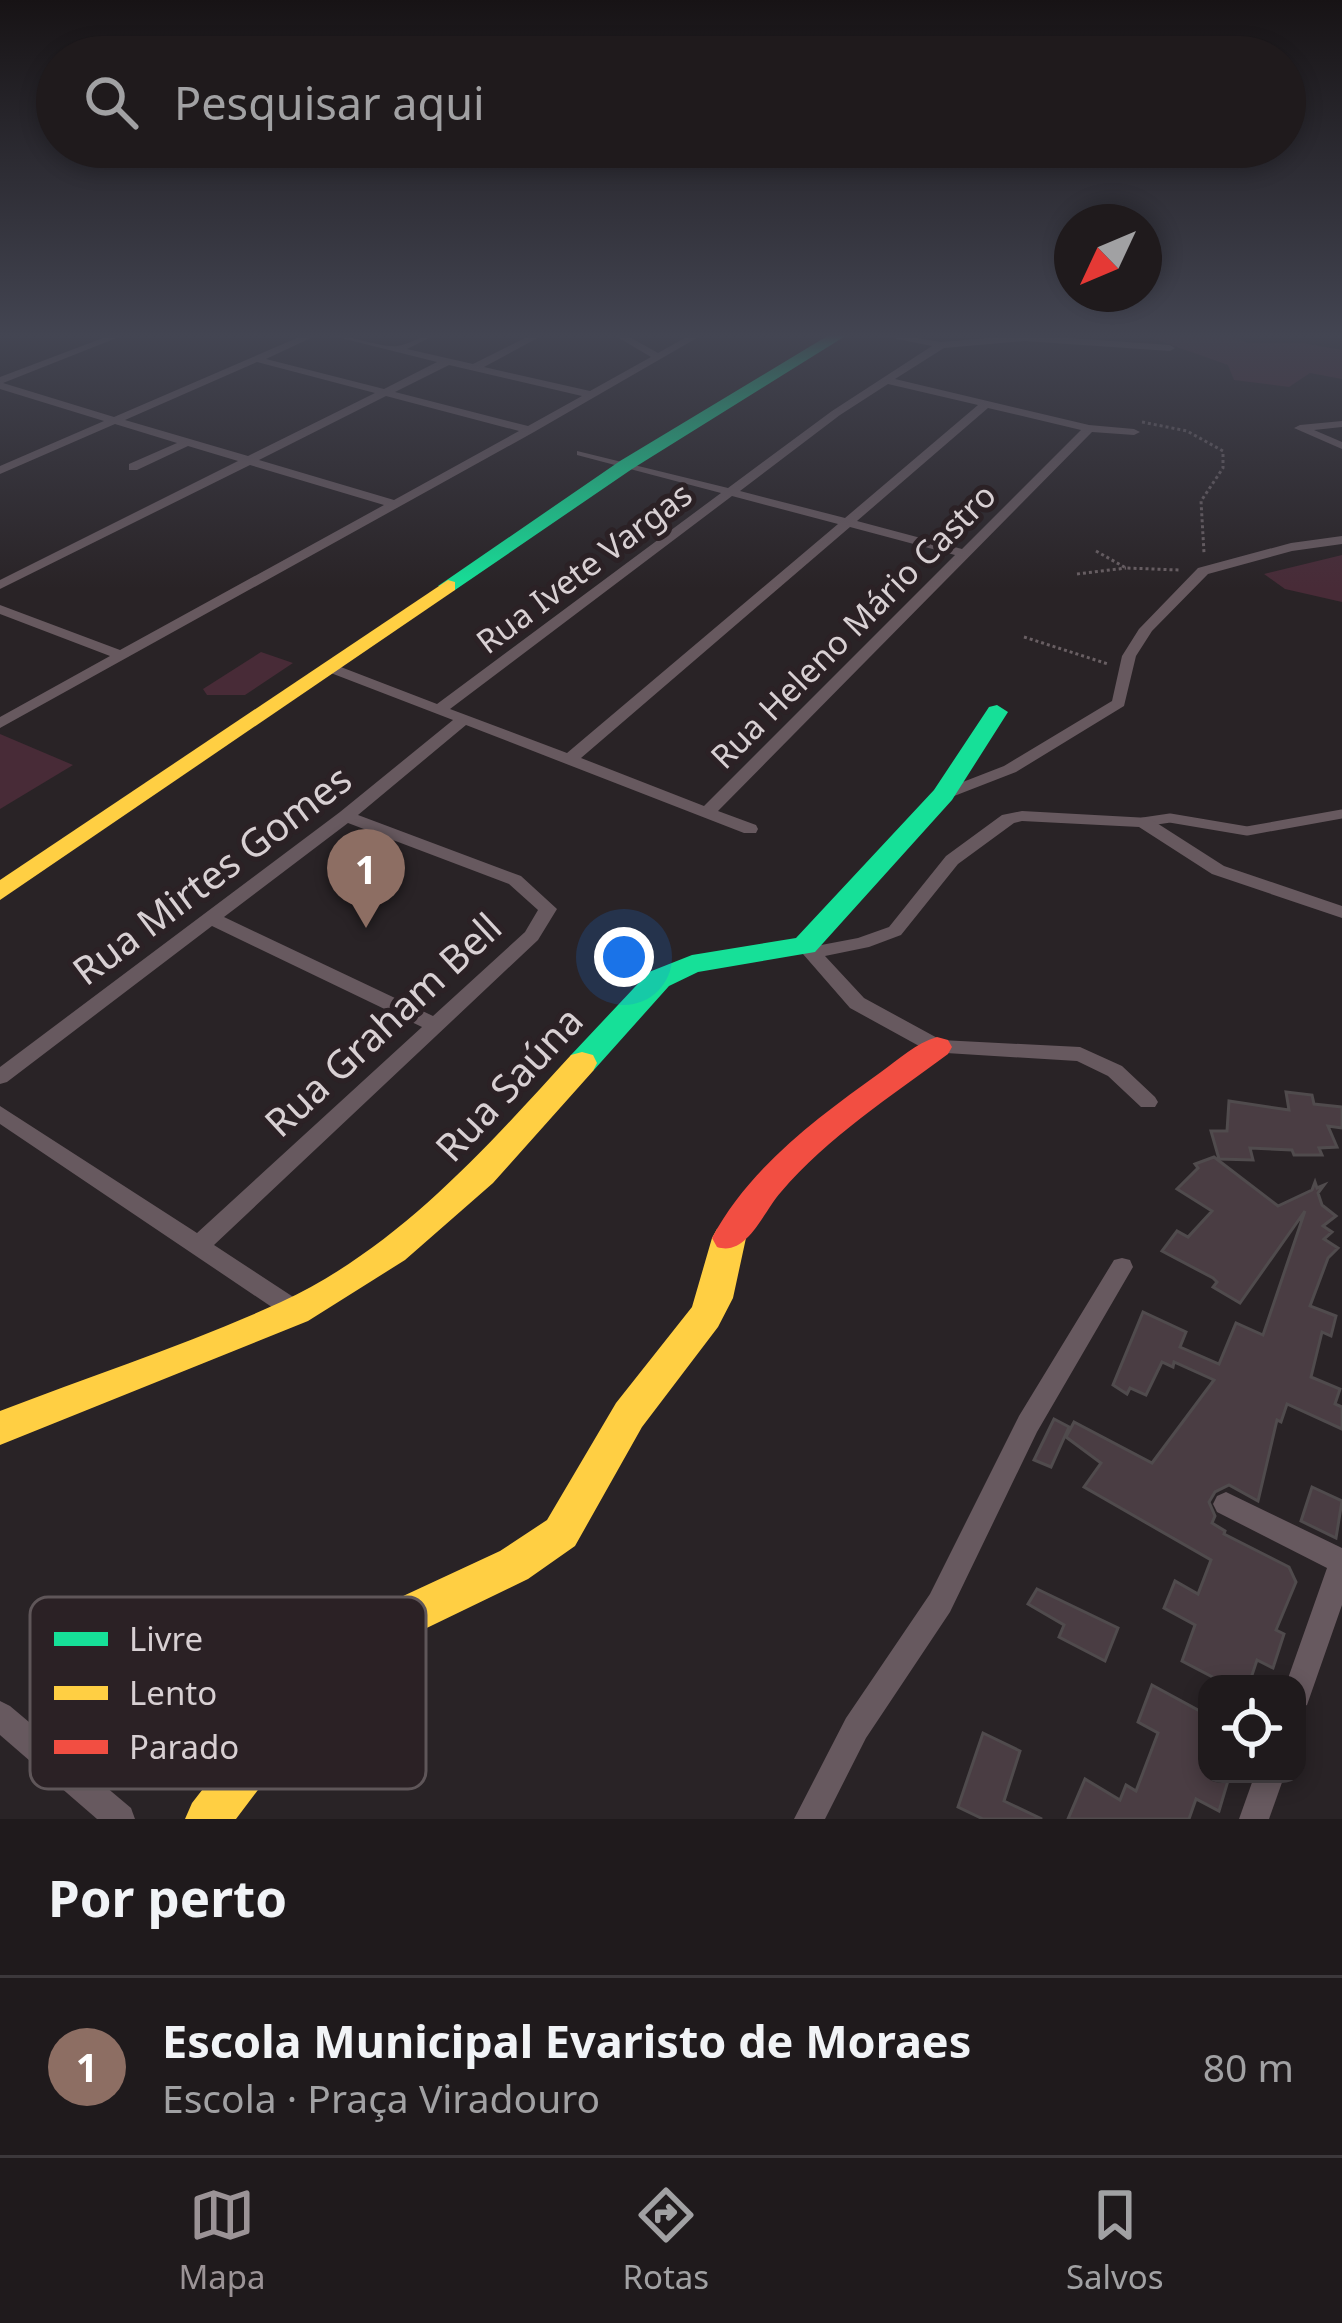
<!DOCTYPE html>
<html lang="pt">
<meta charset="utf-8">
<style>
body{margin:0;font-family:"Noto Sans",sans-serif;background:#2c2729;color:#f1f3f6}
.controls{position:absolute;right:36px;bottom:36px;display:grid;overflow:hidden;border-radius:24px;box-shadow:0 6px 18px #0003}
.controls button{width:108px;height:108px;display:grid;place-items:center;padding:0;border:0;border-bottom:3px solid #3c383b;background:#1f1a1c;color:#f1f3f6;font:60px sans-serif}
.compass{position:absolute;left:1054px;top:204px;width:108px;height:108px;border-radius:50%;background:#1f1a1c;box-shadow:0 6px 18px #0003;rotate:226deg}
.you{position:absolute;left:624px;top:957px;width:42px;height:42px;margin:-30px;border:9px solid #fff;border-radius:50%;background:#1a73e8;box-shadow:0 0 0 18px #1a73e833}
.badge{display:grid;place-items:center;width:78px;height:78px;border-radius:50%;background:#9b9396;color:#fff;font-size:39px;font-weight:700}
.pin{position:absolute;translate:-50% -99px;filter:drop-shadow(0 3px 6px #0008)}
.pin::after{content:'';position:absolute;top:63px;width:42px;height:36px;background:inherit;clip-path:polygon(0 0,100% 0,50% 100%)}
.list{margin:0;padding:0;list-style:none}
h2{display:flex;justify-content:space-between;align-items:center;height:156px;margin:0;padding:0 48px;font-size:51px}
h2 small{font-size:39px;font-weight:400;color:#a1a1a3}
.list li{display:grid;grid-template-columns:78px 1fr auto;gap:36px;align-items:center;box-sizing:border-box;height:180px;padding:0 48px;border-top:3px solid #3c383b}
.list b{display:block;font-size:45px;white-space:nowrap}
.list p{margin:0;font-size:39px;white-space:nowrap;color:#a1a1a3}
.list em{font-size:39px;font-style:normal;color:#a1a1a3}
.icon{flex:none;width:66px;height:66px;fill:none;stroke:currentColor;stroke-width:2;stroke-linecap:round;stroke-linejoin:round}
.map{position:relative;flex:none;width:1342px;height:1819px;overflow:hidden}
.search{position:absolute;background:#1f1a1c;box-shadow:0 6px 18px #0003;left:36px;right:36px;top:36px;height:132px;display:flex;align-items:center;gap:30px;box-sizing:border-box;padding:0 42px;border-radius:66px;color:#a1a1a3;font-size:45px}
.sheet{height:336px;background:#1f1a1c}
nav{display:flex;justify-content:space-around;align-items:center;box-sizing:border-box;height:168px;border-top:3px solid #3c383b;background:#1f1a1c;font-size:33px;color:#a1a1a3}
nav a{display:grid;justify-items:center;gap:6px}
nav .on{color:#9b9396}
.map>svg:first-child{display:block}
</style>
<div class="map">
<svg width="1342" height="1819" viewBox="0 0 1342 1819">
<rect width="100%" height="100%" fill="#292326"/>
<g fill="#482b37">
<path d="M1143,335h90l14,8h55l40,7v29l-32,-6 -21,14 -55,-7 -6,-15z"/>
<path d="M1342,555v47l-57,-13 -21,-15z"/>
<path d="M261,652l32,11 -48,32h-38l-4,-6z"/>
<path d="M0,734l73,31 -73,44z"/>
</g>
<g fill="#4a3d43" stroke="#504b4d" stroke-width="3">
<path d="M1286,1092l26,3 2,9 28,3v21l-14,-2 9,21 -18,1 3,7h-28l-2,-5 -42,-2 3,12 -34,-1 -8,-28h16l2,-30 60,9z"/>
<path d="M1214,1157l64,49 34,-16 3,-8 2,6 7,-3 -6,8 4,12 14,11 -13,10 9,6 -8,7 14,9 -10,10 -18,48 26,10 -5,20 -9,-4 -11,45 29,12 -5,15 7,3v22l-55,-25 -6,18 -4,-2 -19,81 -29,-16 -14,7 -6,10 6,14 -3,7 13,8 -1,3 65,33 7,15 -20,48 8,4 -11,34 -16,-8 -8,24h-23l-44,-23 13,-36 -31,-17 11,-27 23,13 13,-34 -127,-73 17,-24 -35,-26 8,-15 78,41 62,-83 -40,-18 -1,5 -11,-5 -16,33 -16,-7 -3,6 -14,-9 30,-73 43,20 -6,15 39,17 17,-41 27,12 42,-124 -65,92 -27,-16 4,-5 -4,-4 -51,-27 15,-20 11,6 24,-26 -35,-22 21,-21 -3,-4z"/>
<path d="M1054,1419l15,8 -18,40 -17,-7z"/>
<path d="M1312,1487l30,14 -6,37 -35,-17z"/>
<path d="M1037,1589l81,39 -13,33 -46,-24 5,-12 -36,-21z"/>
<path d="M1152,1685l55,30v59h23l-11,37 -23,-12 -7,20h-121l17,-40 35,21 6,-15 10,6 22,-58 -20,-11z"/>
<path d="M983,1733l37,18 -16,50 38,18h-59l-25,-12z"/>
</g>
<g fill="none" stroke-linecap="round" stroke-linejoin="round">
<g stroke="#695f63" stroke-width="3" stroke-dasharray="3 3" stroke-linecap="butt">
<path d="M1142,422l45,9 36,20v17l-22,33 3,52"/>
<path d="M1096,551l30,17 53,2"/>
<path d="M1077,574l49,-6"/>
<path d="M1024,637l84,27"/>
</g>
<path stroke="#67595f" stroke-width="9" d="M1143,822l27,-4 77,13 95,-17"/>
<g fill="#67595f" fill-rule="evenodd">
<path d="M111,335h13l-121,48 111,34 190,-82h13l-51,24 118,30 53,-27 -108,-27c21,0 53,13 68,11 14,-2 23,-11 38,-11l-28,14 66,15 58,-29h12l-59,32 106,24 61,-34 -37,-22h12l32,18 32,-18h12l-168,97 -534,296v-11l110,-61 -110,-42v-9l120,45 264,-145 -134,-40 -250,124v-9l238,-119 -50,-15 -51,24h-8v-6l48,-21 -62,-19 -115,50v-8l104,-45 -104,-32v-12zM257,362l118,31 -127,63 -123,-36zM449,365l133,31 -54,30 -133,-34zM386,396l133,35 -125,69 -135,-40z"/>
<path d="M877,335h21l43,7 84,-7 145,10 5,3 -5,3 -145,-10 -81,7 -49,31 194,46 45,4 6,3 -6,3 -42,-3 -374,379 38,14 2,4 -2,4h-12l-278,-108 -108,90 163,61 36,33 -19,31 -324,305 90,59 4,7 -4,7 -8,3 -8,-3 -288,-194v-18l197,127 225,-206 -210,-101 -205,156 -7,2v-17l340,-255 113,-92 -130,-50v-6h10l104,40 284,-211 -144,-38v-4l151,37 104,-77 100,-65zM888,384l90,21 -133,113 -105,-27 100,-76zM988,408l93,22 -119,119 -105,-28zM732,496l106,28 -271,229 -117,-44zM850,527l105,28 -251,251 -123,-48zM348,823l161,61 29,26 -13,22 -92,84 -209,-99z"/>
<path d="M1342,421v6l-28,3 28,12v7l-48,-21 6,-3z"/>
<path d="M1342,536v8l-50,7 -84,23 -56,57 -16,25 -12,50 -108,66 -67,26h-12l-2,-3 2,-3 67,-26 108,-65 10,-45 17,-27 59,-61 93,-25z"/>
<path d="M1022,811l127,7 75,48 118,40v12l-130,-44 -73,-47 -117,-6 -8,2 -56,41 -57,71 -32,12 -44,9 39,42 77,42 139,7 42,19 33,31 3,5 -3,5h-14l-33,-31 -31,-15 -147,-9 -80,-44 -54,-62 9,-6 11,6 42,-8 31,-11 57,-71 56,-41z"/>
<path d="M1122,1258l8,2 3,7 -96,165 -87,180 -84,126 -41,81h-31l52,-101 84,-124 89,-178 95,-156z"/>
<path d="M1226,1492l116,56v57l-35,100 -10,4v-25h-11l41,-116 -110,-56 -4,-8 4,-8z"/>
<path d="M0,1701l10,5 121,102 4,11h-38l-97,-84z"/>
<path d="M1255,1774h30l-16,45h-30z"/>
</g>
<g fill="#16e098" fill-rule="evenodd">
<path d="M829,335h18l-215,134 -177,121 -7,2 -10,-6 182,-125z"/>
<path d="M997,705l11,7 -56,88 -137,152 -117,20 -29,14 -76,85h-22l-4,-8 4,-8 78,-83 43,-17 104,-17 138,-148 55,-83z"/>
</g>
<g fill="#ffcf43" fill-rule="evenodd">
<path d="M448,580l7,2v8l-455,310v-20z"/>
<path d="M582,1052l11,3 4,8 -4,8 -100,112 -88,77 -97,61 -308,124v-34c93,-36 190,-67 281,-109 117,-54 205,-154 290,-247z"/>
<path d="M729,1225l12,4 5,9 -13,60 -15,29 -76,100 -67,119 -47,33 -153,74 -28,19 -111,147h-51l7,-16 125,-161 28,-19 155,-72 47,-31 69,-117 76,-96 20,-69 5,-9z"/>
</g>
<path fill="#f24e42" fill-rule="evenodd" d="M937,1037l11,3 4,7 -4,7c-58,43 -120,83 -167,138 -18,20 -34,65 -64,55l-5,-9c38,-71 105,-120 169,-166 17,-12 35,-29 56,-35z"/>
</g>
<linearGradient id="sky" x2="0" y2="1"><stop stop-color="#171315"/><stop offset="0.57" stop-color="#434552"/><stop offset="1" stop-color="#434552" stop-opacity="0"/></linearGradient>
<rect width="1342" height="589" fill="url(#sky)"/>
<g text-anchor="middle" stroke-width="10" stroke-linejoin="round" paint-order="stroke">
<g font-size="33" fill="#d8d0d3" stroke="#2b2125">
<text transform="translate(584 568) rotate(-37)" y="12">Rua Ivete Vargas</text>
<text transform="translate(853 626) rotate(-45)" y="12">Rua Heleno Mário Castro</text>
</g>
<g font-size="39" fill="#d8d0d3" stroke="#2b2125">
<text transform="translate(212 875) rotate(-37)" y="14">Rua Mirtes Gomes</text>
<text transform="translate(383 1025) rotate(-43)" y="14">Rua Graham Bell</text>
<text transform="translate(509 1084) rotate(-47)" y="14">Rua Saúna</text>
</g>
</g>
<rect x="30" y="1597" width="396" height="192" rx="18" fill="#2b2125" stroke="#5f5659" stroke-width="3"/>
<rect x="54" y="1632" width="54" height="14" fill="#16e098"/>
<rect x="54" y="1686" width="54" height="14" fill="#ffcf43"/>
<rect x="54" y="1740" width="54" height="14" fill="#f24e42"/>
<g font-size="33" fill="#d8d0d3">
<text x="129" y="1651">Livre</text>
<text x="129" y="1705">Lento</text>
<text x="129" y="1759">Parado</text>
</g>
</svg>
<div class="controls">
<button><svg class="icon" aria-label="locate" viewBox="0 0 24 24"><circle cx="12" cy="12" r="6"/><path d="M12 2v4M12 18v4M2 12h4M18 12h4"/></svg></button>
</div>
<svg class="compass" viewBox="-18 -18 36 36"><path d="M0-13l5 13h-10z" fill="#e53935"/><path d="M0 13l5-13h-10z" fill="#a1a1a3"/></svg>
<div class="you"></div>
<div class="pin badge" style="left:366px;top:928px;background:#8d6e63">1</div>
<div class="search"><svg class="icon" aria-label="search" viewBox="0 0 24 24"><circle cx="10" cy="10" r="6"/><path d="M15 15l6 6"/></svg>Pesquisar aqui</div>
</div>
<section class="sheet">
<h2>Por perto<small></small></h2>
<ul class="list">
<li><span class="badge" style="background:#8d6e63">1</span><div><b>Escola Municipal Evaristo de Moraes</b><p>Escola · Praça Viradouro</p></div><em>80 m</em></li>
</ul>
</section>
<nav>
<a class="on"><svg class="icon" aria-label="map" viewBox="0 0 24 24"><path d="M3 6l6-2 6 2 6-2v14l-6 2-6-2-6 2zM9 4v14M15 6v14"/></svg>Mapa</a>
<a><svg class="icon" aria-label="directions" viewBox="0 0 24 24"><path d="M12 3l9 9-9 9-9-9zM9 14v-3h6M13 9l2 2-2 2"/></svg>Rotas</a>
<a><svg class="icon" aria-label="saved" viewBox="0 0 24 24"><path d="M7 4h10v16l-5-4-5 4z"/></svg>Salvos</a>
</nav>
